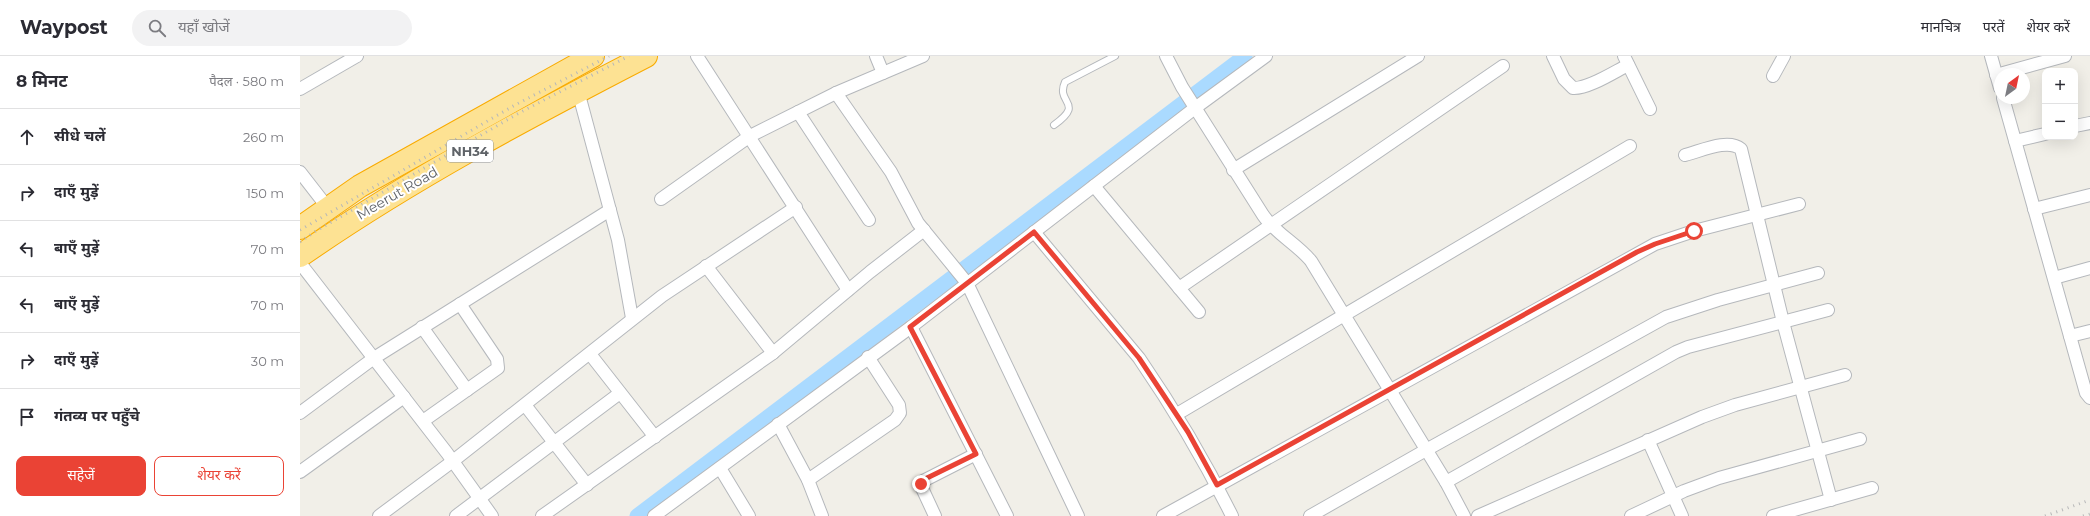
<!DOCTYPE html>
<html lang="hi">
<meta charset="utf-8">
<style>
body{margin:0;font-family:Montserrat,"Noto Sans Devanagari",sans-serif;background:#f2f2f3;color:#2b2b33}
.controls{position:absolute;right:12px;top:12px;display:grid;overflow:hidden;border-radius:8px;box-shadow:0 4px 16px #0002}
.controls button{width:36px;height:36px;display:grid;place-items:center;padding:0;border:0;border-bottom:1px solid #e1e1e2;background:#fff;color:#2b2b33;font:20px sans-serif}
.compass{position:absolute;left:1694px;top:12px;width:36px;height:36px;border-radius:50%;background:#fff;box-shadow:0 4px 16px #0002;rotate:33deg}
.stop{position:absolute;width:12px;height:12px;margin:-9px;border:3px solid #ea4335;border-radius:50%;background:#fff}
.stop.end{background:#ea4335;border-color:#fff;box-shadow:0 1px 4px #0008}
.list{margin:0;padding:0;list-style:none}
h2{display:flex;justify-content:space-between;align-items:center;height:52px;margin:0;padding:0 16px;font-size:17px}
h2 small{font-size:13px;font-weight:400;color:#7c7c81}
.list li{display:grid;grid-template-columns:26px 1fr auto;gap:12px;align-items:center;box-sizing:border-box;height:56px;padding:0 16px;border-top:1px solid #e1e1e2}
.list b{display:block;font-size:15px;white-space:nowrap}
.list em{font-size:13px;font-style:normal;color:#7c7c81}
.actions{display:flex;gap:8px;padding:12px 16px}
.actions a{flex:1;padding:9px 0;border:1px solid #ea4335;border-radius:8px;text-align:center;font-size:14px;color:#ea4335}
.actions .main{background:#ea4335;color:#fff}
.icon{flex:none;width:22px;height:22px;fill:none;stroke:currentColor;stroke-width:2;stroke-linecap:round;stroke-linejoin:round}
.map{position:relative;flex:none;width:1790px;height:460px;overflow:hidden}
header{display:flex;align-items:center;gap:24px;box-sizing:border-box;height:56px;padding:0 20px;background:#fff;border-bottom:1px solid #e1e1e2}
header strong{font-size:19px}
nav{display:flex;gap:22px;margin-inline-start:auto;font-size:14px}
.search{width:280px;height:36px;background:#f2f2f3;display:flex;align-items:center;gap:10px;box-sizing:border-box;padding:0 14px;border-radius:22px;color:#7c7c81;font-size:15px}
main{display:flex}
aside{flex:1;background:#fff}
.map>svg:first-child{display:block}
</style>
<header>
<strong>Waypost</strong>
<div class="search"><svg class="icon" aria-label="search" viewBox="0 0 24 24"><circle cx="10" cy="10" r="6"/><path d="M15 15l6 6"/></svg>यहाँ खोजें</div>
<nav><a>मानचित्र</a><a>परतें</a><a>शेयर करें</a></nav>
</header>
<main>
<aside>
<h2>8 मिनट<small>पैदल · 580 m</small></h2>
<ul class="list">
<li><svg class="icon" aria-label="ahead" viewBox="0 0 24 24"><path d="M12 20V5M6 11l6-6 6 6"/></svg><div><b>सीधे चलें</b></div><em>260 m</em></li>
<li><svg class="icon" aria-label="right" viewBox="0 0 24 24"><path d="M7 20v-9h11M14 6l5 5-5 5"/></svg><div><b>दाएँ मुड़ें</b></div><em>150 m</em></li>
<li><svg class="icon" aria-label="left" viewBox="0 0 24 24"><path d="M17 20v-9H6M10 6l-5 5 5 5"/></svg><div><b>बाएँ मुड़ें</b></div><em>70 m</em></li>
<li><svg class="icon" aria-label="left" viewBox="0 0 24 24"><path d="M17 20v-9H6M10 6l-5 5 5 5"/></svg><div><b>बाएँ मुड़ें</b></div><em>70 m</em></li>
<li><svg class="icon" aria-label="right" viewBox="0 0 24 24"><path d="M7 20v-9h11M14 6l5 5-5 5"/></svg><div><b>दाएँ मुड़ें</b></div><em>30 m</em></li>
<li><svg class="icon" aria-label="arrive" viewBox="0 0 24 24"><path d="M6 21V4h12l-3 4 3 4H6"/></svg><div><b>गंतव्य पर पहुँचे</b></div></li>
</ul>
<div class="actions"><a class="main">सहेजें</a><a>शेयर करें</a></div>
</aside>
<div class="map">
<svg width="1790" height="460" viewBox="0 0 1790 460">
<rect width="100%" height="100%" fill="#f1efe8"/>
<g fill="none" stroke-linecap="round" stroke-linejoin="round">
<path stroke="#aadaff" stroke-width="15" d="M337,460l608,-460"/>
<g stroke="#b5b8bc" stroke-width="8">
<path id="lane" d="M754,69c32,-23 1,-21 11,-43l50,-26"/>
</g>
<g stroke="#b5b8bc" stroke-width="14">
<g id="street">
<path d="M397,0l151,234"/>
<path d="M576,0l7,17"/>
<path d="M866,0l16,31 81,128c13,19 33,28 48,46l135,221 18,34"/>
<path d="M1253,0l11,23 9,9c15,1 41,-16 55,-23"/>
<path d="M1324,0l26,53"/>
<path d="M1691,0l9,32"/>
<path d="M1696,19l69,-19"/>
<path d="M1473,20l11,-20"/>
<path d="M0,33l57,-33"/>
<path d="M278,35l40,149 14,78"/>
<path d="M536,37l55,79 27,51 49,60 111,233"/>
<path d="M1703,42l83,295 4,5"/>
<path d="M498,56l71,108"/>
<path d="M1775,70l15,-3"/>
<path d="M1715,85l30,-7"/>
<path d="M1385,99c16,-4 43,-17 56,-6l42,173 48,178"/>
<path d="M933,114l185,-114"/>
<path d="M0,116l28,36"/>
<path d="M794,130l105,126"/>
<path d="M361,143l89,-63 86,-43 87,-37"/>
<path d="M1734,153l56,-14"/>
<path d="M734,176l105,126c35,51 66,103 93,158"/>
<path d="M0,207l147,190 45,63"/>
<path d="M406,210l67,87"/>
<path d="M1754,222l36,-10"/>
<path d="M879,232l324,-222"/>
<path d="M122,271l45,63"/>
<path d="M611,271l96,189"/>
<path d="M1770,280l20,-5"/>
<path d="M290,298l65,83"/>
<path d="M225,349l62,80"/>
<path d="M0,357l74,-55 236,-148"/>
<path d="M877,358l453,-268"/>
<path d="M123,365l75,-53 -1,-9 -37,-55"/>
<path d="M478,368l30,56 14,36"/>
<path d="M1348,384l34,76"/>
<path d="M420,412l29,48"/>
<path d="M0,416l104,-75"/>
<path d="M508,424l87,-60 5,-7 -1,-8 -31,-48"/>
<path d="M1146,426l230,-130 12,-5 140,-37"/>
<path d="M79,460l74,-55 209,-165 134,-89"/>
<path d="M156,460l164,-123"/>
<path d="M242,460l231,-163 97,-81 54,-42"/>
<path d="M354,460l257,-189 284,-219 71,-52"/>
<path d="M635,460l-13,-28 1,-7 53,-27"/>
<path d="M863,460l492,-272 39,-13 105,-27"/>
<path d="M1010,460l116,-66 240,-133 52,-17 100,-27"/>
<path d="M1178,460l224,-99 33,-12 110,-30"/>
<path d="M1331,460l53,-25 35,-13 141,-39"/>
<path d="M1473,460l99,-28"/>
</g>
</g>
<g stroke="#f9ab00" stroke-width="24">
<g id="highway">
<path d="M0,172l60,-42 233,-130"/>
<path d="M0,200c109,-76 228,-139 346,-200"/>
</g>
</g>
<use href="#lane" stroke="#fff" stroke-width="6"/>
<use href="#street" stroke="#fff" stroke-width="12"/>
<use href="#highway" stroke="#fde293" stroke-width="22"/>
<g stroke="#b6b7b8" stroke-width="3" stroke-dasharray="1 5" stroke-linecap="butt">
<path d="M0,174l215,-125 94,-49"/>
<path d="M0,186l16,-11 203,-118 110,-57"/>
<path d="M1745,460l45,-16"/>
<path d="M1783,460l7,-2"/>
</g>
</g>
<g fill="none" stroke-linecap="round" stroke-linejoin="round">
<path stroke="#ea4335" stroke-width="5" d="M621,428l6,-6 49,-24 -66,-127 124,-95 105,126 49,74 29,53 420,-233 18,-8 39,-13"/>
</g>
<g text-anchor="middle" stroke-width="4" stroke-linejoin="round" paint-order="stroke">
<rect fill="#fff" stroke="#8f9295" stroke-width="1" x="147" y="84" width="46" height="22" rx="3"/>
<g font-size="13" font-weight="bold" fill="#5f6368">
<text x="170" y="100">NH34</text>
</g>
<g font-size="14" fill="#5f6368" stroke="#fff">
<text transform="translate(97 137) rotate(-30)" y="5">Meerut Road</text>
</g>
</g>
</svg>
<div class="controls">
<button>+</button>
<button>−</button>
</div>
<svg class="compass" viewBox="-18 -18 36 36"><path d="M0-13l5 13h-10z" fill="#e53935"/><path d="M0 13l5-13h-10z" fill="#7c7c81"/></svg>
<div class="stop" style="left:1394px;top:175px"></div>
<div class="stop end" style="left:621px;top:428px"></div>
</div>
</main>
